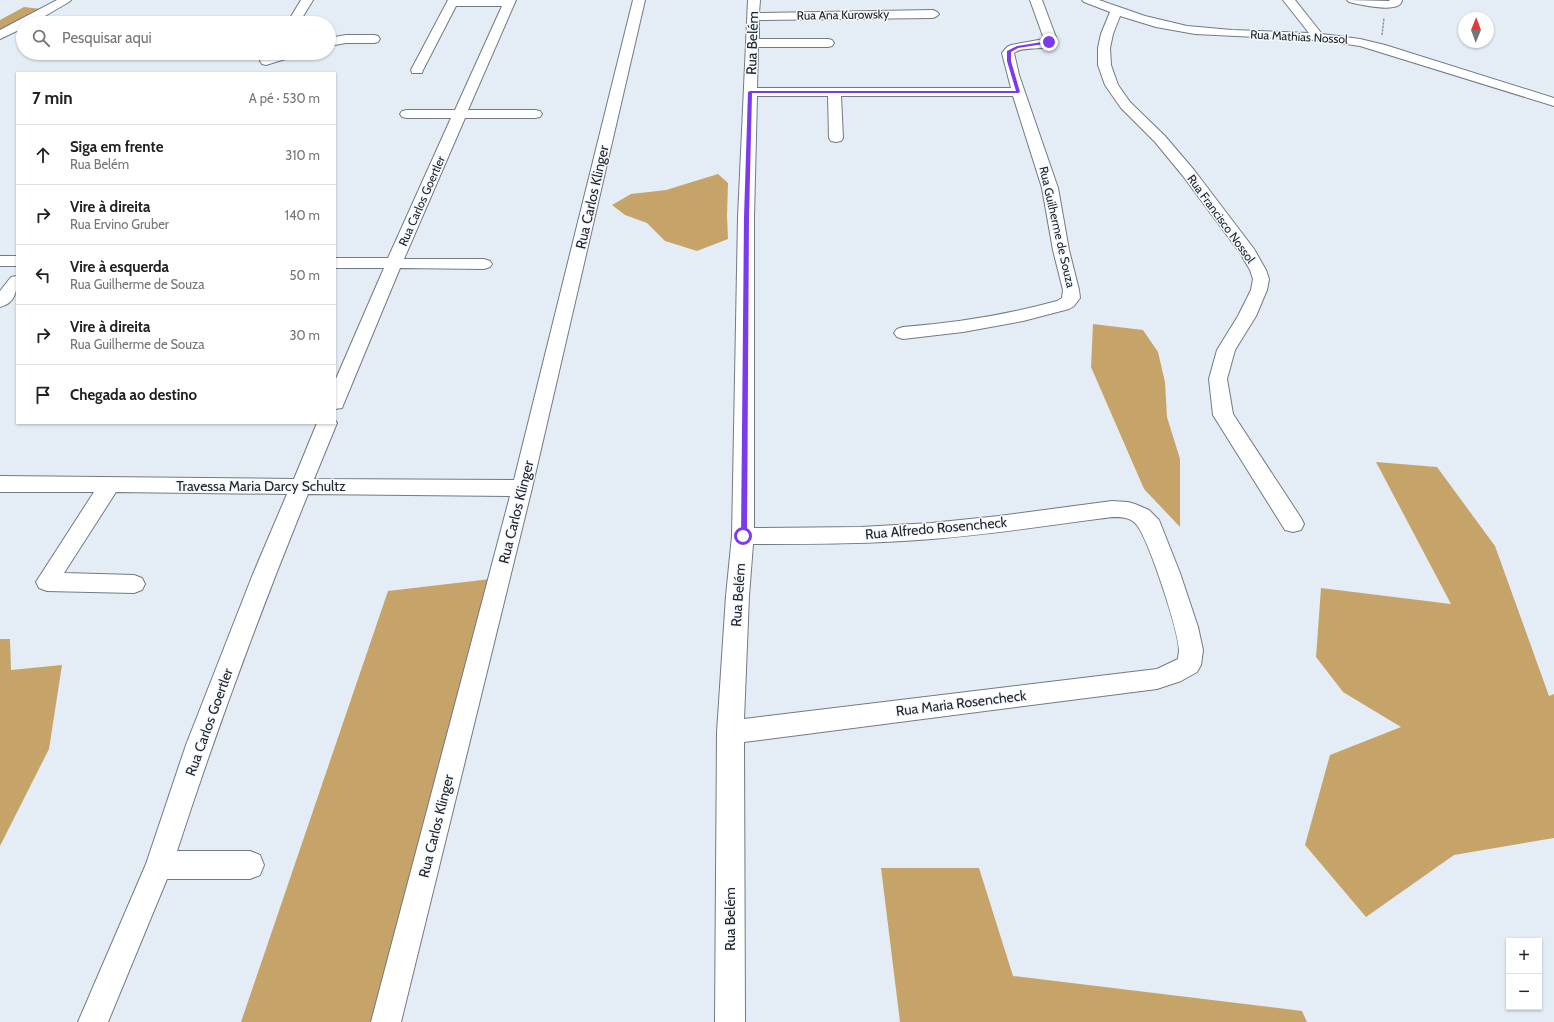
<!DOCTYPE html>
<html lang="pt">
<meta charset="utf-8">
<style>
body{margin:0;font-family:Cabin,sans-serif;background:#f6f6f6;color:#222}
.controls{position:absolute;right:12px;bottom:12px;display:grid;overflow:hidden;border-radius:0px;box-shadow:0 1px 3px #0004}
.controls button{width:36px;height:36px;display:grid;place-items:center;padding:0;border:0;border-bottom:1px solid #e0e0e0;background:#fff;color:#222;font:20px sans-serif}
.compass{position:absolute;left:1458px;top:12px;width:36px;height:36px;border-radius:50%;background:#fff;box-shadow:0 1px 3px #0004;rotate:1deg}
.stop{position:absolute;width:12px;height:12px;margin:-9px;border:3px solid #7c3aed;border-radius:50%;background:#fff}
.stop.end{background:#7c3aed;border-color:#fff;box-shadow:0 1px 4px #0008}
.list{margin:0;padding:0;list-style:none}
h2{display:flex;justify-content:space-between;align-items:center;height:52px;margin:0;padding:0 16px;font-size:17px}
h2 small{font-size:13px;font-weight:400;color:#767676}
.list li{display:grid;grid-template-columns:26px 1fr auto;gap:12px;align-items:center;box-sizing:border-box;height:60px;padding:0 16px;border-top:1px solid #e0e0e0}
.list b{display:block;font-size:15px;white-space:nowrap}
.list p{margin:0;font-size:13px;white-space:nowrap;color:#767676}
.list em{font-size:13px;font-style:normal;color:#767676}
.icon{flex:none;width:22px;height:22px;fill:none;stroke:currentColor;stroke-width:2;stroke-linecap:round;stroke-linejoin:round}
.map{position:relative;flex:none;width:1554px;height:1022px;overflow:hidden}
.search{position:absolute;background:#fff;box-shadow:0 1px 3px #0004;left:16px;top:16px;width:320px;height:44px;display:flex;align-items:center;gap:10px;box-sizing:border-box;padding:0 14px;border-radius:22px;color:#767676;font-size:15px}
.panel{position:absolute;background:#fff;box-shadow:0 1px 3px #0004;left:16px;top:72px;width:320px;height:352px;border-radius:0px}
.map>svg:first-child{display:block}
</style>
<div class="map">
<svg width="1554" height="1022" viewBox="0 0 1554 1022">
<rect width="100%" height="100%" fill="#e4edf6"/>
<g fill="#c6a469">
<path d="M24,7l26,3 -50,25v-15z"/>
<path d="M718,174l10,9 -1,32 1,24 -31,12 -32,-10 -18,-18 -22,-8 -13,-10 19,-11 35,-4z"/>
<path d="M1093,324l50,6 15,22 7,30 2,35 13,42v68l-36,-38 -53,-122z"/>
<path d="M1376,462l61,5 58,79 54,150 5,-2v144l-100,17 -88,62 -61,-72 25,-90 71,-28 -58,-35 -27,-35 5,-69 130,16z"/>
<path d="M499,578l-113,444h-145l147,-431z"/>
<path d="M0,639h10l1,31 51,-5 -13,84 -49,97z"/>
<path d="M881,868h98l34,108 289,35 5,11h-407z"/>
</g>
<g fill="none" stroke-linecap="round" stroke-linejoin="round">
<g stroke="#727a82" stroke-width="2">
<g id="minor">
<path d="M57,0h14l-2,2 -36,21h-10v5l-23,11v-9z"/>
<path d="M301,0h12l-14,23h-12z"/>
<path d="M448,0h68l-48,110h67l5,1 2,3 -2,3 -5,1h-70l-61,141h80l6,2 2,3 -2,3 -6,2 -84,-1 -56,135 -2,5 -7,1v-28l49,-113h-49v-10h53l63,-140h-44l-5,-1 -2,-3 2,-3 5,-1h48l47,-104h-46l-33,64 -1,3h-10l-1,-3z"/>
<path d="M633,0h12l-113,488 -131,534h-30l139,-526 -202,-2c-48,118 -92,237 -131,357h73l10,4 4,10 -4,10 -10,4h-83l-59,143h-30l68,-158 40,-119 67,-171 34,-80 -171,-2 -52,81 70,2 8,3 3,6 -3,6 -8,3 -87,-2 -8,-3 -3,-6 58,-90h-94v-16l294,3 23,-56h18v-3l2,3 -23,56 200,1z"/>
<path d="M748,0h12l-1,13 174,-3 4,2 2,2 -2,2 -4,2 -174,2v19h69l4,1 2,3 -2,3 -4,1h-70l-1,41h254l-9,-35 5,-6 4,-2 33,-6 -14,-39h12l15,40c-10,14 -31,4 -43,13l5,22 39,113 11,62 10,40 1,8 -6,8 -5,3 -46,12 -60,11 -60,7 -6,-2 -3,-4 3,-4 6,-2c52,-4 103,-12 154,-26l5,-3 1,-8 -10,-40 -11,-62 -29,-92h-172l2,42 -2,3 -5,1 -5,-1 -2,-3 -1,-42h-71l-3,121v311l107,-1 70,-4 68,-7 113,-15 16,1 7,2 14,6 10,10 21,53 18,54 5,23 -2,15 -4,7 -16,9 -24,8 -413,53 1,280h-30l2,-290 9,-136 6,-60 6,-319zM1112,517c8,0 17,0 23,6 12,10 44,109 44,127 0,3 -1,6 -1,9l-21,10 -413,50 5,-123 4,-52c60,0 119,0 179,-5 60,-5 120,-14 180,-22z"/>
<path d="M1082,0h17l46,16 42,10 45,4 77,3 -26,-33h12l27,34 38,5 25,6 169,53v8l-194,-60 -42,-6 -123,-6 -39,-7 -36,-11 -7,18 -3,14 1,17 7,20 12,17 35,34 29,34 60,79 12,21 3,9 -2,11 -11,26 -21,34 -8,29 6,35 68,104 3,6 -3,6 -8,2 -8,-2 -72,-115 -4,-36 8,-29 21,-34 13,-26 2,-11 -3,-9 -10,-17 -57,-77 -28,-34 -34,-34 -16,-23 -7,-20v-17l3,-14 9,-22 -26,-10z"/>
<path d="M1347,0l42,1 1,-1h12c-1,14 -39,5 -49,3l-4,-1z"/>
<path d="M346,35h28l4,1 2,3 -2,3 -4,1h-28l-17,3v-8z"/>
<path d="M278,53h19l-2,3 -29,9 -4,-1 -2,-3 2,-3z"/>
<rect x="0" y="256" width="17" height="10"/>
<path d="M17,276c0,14 -1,27 -17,31v-16l11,-14z"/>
</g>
</g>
<path stroke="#8f959c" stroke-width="1.5" stroke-dasharray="2.5 1" stroke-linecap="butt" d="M1382,35l2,-17"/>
<use href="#minor" fill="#fff" fill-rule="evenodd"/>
</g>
<path fill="#7c3aed" d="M1049,41l1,2 -32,5 -7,4v9l9,31 -2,1h-266l-3,124 -2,319 -4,2h-2l3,-321 4,-125 2,-1h266l-9,-30v-10l10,-5z"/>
<g text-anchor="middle" stroke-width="3" stroke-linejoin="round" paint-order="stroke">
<g font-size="12" fill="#232629" stroke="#f4f9ff">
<text transform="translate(843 15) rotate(-1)" y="4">Rua Ana Kurowsky</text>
<text transform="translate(1299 37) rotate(3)" y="4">Rua Mathias Nossol</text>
<text transform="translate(422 201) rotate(-66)" y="4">Rua Carlos Goertler</text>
<text transform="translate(1221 219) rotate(54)" y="4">Rua Francisco Nossol</text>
<text transform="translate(1057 227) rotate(77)" y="4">Rua Guilherme de Souza</text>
</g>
<g font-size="14" fill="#232629" stroke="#f4f9ff">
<text transform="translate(752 43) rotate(-88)" y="5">Rua Belém</text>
<text transform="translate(592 197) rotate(-77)" y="5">Rua Carlos Klinger</text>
<text x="261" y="491">Travessa Maria Darcy Schultz</text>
<text transform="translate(516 512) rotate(-76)" y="5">Rua Carlos Klinger</text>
<text transform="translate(936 528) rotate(-5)" y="5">Rua Alfredo Rosencheck</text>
<text transform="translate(738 595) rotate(-86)" y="5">Rua Belém</text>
<text transform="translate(961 703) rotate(-7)" y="5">Rua Maria Rosencheck</text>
<text transform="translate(209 722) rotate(-70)" y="5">Rua Carlos Goertler</text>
<text transform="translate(436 826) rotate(-76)" y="5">Rua Carlos Klinger</text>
<text transform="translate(730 919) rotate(-90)" y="5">Rua Belém</text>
</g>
</g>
</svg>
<div class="controls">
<button>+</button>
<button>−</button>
</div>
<svg class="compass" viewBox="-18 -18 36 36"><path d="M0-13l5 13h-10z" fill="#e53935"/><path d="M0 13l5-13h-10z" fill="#767676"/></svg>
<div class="stop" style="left:743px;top:536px"></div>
<div class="stop end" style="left:1049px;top:42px"></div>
<div class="search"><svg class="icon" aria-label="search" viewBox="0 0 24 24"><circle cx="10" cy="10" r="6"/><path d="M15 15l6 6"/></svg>Pesquisar aqui</div>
<section class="panel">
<h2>7 min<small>A pé · 530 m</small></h2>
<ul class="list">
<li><svg class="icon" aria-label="ahead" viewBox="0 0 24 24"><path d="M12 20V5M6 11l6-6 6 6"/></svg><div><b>Siga em frente</b><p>Rua Belém</p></div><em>310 m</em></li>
<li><svg class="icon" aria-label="right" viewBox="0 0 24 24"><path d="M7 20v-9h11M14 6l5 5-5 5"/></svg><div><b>Vire à direita</b><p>Rua Ervino Gruber</p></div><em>140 m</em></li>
<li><svg class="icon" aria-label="left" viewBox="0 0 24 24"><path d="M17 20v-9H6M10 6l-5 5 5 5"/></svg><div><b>Vire à esquerda</b><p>Rua Guilherme de Souza</p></div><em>50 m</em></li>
<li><svg class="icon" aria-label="right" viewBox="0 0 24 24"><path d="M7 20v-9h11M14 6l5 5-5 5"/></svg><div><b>Vire à direita</b><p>Rua Guilherme de Souza</p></div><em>30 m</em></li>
<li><svg class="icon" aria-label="arrive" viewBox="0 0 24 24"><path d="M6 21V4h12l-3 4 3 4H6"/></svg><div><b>Chegada ao destino</b></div></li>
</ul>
</section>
</div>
